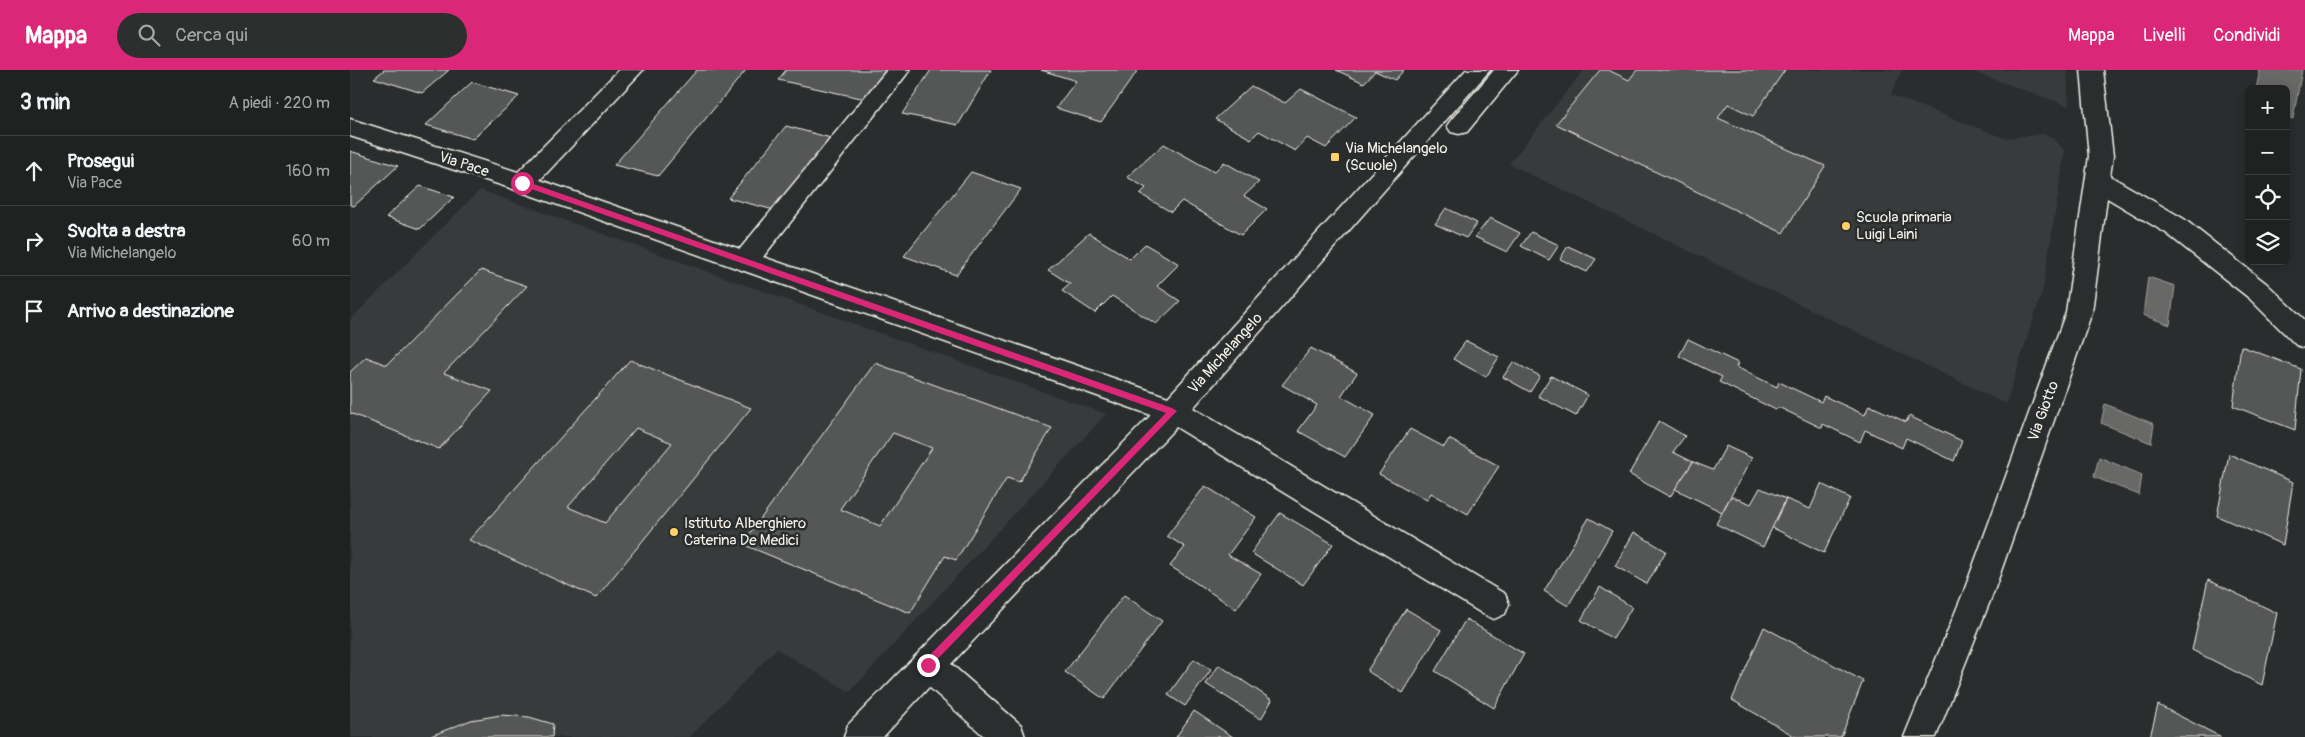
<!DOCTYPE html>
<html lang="it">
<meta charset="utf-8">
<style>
body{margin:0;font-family:Pangolin,sans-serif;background:#2d2f2f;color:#f1f3f6}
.controls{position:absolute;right:15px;top:15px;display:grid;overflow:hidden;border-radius:8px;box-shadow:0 2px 12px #0003}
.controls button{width:45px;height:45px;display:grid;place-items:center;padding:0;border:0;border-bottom:1px solid #3d3f40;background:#202222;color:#f1f3f6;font:25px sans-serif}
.stop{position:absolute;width:15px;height:15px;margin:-11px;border:4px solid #db2777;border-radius:50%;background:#fff}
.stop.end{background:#db2777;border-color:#fff;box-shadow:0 1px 5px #0008}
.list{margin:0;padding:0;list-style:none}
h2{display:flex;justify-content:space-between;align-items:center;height:65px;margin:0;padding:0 20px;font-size:21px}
h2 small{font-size:16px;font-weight:400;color:#a2a4a5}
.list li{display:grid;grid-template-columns:32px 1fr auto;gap:15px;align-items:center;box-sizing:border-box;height:70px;padding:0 20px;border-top:1px solid #3d3f40}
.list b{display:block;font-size:19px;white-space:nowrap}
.list p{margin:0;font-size:16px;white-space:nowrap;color:#a2a4a5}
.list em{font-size:16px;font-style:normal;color:#a2a4a5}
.icon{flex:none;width:28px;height:28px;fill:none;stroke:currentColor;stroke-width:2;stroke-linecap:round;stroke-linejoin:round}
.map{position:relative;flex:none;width:1955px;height:667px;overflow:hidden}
header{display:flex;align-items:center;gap:30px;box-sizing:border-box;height:70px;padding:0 25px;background:#db2777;color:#fff}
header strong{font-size:24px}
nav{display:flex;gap:28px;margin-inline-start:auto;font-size:18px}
.search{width:350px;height:45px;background:#2d2f2f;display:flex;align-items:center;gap:12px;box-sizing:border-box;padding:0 18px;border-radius:28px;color:#a2a4a5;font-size:19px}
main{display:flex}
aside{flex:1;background:#202222}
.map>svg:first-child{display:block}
</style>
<header>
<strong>Mappa</strong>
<div class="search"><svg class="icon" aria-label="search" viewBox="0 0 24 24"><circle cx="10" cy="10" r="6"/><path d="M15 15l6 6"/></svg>Cerca qui</div>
<nav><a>Mappa</a><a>Livelli</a><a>Condividi</a></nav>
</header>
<main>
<aside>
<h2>3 min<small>A piedi · 220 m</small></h2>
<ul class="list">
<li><svg class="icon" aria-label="ahead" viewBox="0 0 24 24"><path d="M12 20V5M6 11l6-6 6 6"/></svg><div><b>Prosegui</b><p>Via Pace</p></div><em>160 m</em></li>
<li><svg class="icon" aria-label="right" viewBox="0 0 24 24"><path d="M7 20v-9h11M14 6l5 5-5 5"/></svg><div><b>Svolta a destra</b><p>Via Michelangelo</p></div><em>60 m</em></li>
<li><svg class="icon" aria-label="arrive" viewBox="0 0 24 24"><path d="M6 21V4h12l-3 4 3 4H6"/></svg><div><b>Arrivo a destinazione</b></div></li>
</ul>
</aside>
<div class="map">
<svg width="1955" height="667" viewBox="0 0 1955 667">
<rect width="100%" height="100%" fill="#2a2d2e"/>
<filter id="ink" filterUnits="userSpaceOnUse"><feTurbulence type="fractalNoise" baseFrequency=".02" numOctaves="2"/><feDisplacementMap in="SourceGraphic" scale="10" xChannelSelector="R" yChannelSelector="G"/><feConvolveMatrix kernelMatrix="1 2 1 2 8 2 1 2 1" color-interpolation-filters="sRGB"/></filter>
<g filter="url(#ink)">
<g fill="#373a3a">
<path d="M1234,0h318l-11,25 113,43 40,-4 9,4 12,13 -22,138 -37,115 -497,-240z"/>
<path d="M1618,0h99l2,36z"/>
<path d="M130,120l626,224 -256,278 -74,-43 -86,88h-340v-417z"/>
</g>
<g fill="#676866" stroke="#9f9f9a">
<path d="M1910,0h42l-9,49 -7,-3v-27h-30z"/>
<path d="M1798,207l27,9 -5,39 -27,-10z"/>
<path d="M1755,334l49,20 -3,19 -50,-20z"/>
<path d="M1749,387l43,18 -3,20 -45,-18z"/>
</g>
<g fill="#555756" stroke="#f4f1e8" fill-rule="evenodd">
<path d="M34,0h65l-27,23 -48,-15z"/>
<path d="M347,0h49l-88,106 -44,-11z"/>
<path d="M436,0h106l-22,30 -92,-20z"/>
<path d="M581,0h60l-33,55 -56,-11z"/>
<path d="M691,0h97l-37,52 -45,-14 20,-27z"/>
<path d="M986,0h68l-9,10 -20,-9 -11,12z"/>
<path d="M1250,0h8l21,10 8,-10h148l-32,46 -25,-12 -10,14 107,48 -42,67 -227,-109z"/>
<path d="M122,12l47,14 -46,43 -47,-14z"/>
<path d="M901,16l34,17 16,-14 55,28 -30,31 -19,-10 -12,13 -36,-20 -8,8 -36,-20z"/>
<path d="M436,56l45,12 -57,72 -46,-12z"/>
<path d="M814,74l50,28 10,-10 35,20 -15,14 23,13 -26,26 -59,-34 -11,11 -31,-18 6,-6 -19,-11z"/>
<path d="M0,81l48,15 -44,40 -4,-1z"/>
<path d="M621,102l50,17 -65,86 -52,-19z"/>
<path d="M70,116l34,11 -34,32 -34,-12z"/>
<path d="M1096,138l31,15 -11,15 -31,-14z"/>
<path d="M1140,148l30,15 -13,19 -32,-15z"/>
<path d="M1181,162l28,13 -10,15 -28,-14z"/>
<path d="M739,163l41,26 15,-15 34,20 -22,22 23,15 -24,23 -44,-28 -17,17 -33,-22 8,-7 -22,-14z"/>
<path d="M1218,176l28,13 -9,13 -27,-13z"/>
<path d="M131,200l46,16 -83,87 48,18 -53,58 -89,-36v-41l16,-15 21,8z"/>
<path d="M1338,269l50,24 -2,4 41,20 2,-5 42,20 3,-6 41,19 4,-10 37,17 3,-6 53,25 -8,20 -48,-23 -4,10 -37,-18 -5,12 -37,-18 -1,4 -44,-21 -2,3 -57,-28 3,-5 -43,-21z"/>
<path d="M1116,271l33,16 -13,20 -33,-18z"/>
<path d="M1891,276l60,23 -6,61 -62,-24z"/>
<path d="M961,278l46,25 -16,23 34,19 -30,42 -47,-26 19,-26 -35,-20z"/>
<path d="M280,290l121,48 -155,190 -127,-58zM286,358l36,15 -67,80 -37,-16z"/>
<path d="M1163,292l27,14 -10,16 -27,-15z"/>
<path d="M525,293l177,65 -33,54 -12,-4 -51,82 -11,-4 -35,57 -168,-69zM543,363l39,15 -52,78 -40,-17z"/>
<path d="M1201,306l37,19 -12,21 -38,-20z"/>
<path d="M1309,351l26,15 -12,16 20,10 -23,35 -41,-23z"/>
<path d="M1060,359l34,18 5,-8 50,27 -31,48 -37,-21 -4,7 -48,-26z"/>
<path d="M1376,376l26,12 -30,54 -47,-23 18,-27 20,8z"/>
<path d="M1879,384l64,28 -10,63 -66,-29z"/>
<path d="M1471,414l29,14 -26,55 -53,-26 15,-28 24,10z"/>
<path d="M855,416l51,31 -28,38 33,19 -25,35 -66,-43 15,-19 -18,-11z"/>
<path d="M1410,418l26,11 -23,48 -47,-23 15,-28 20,8z"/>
<path d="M930,443l53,31 -30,41 -52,-32z"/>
<path d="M1239,448l23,13 -44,75 -24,-15z"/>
<path d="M1284,462l32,19 -19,33 -32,-18z"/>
<path d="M1858,510l69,33 -15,72 -70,-35z"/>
<path d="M1250,517l32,20 -19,32 -32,-19z"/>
<path d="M774,525l38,26 -58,78 -39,-27z"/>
<path d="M1056,539l35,21 -38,63 -36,-22z"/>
<path d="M1116,549l58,35 -30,54 -59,-37z"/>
<path d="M1414,557l99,54 -22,56h-45l-64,-37z"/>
<path d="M844,589l17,11 -26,36 -17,-11z"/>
<path d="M869,595l53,35 -11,19 -55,-35z"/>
<path d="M1808,635l63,32h-71z"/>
<path d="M844,641l39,26h-57z"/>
<path d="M151,645l28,2 24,7 -1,13h-124l43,-17z"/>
</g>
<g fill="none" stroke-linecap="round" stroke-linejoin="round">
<g stroke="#f4f1e8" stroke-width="3">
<g id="minor">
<path d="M269,0h24l-103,110 200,69 147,-179h23l-147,187 405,140 298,-327h24l-297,338 312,186 4,10 -4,10 -11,5 -11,-5 -307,-187 -225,237 70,61 4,12h-40l-56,-50 -46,50h-39l4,-12 303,-310 -638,-226 -163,-53v-17l168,53z"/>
<path d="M1144,0h24l-51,62 -8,2 -8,-2 -4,-6 4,-6z"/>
<path d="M1731,0h22l10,86 -3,20 74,43 83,65 38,36v28l-9,-3 -47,-47 -83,-65 -59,-35 -15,114 -98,279 -58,146h-32l60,-146 102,-279 23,-156z"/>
</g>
</g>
<use href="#minor" fill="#2a2d2e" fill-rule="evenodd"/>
</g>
</g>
<path fill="#db2777" d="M170,111h5l647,227 5,3 -249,258 -4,-1v-7l242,-248 -646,-228z"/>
<g fill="#ffd166" stroke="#2a2d2e" stroke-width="2">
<rect x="980" y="82" width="10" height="10" rx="2.5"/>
<circle cx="1496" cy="156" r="5"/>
<circle cx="324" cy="462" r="5"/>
</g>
<g text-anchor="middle" stroke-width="5" stroke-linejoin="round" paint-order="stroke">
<g font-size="15" fill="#f4f1e8" stroke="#2a2d2e" text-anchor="start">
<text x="995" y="83">Via Michelangelo<tspan x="995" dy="17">(Scuole)</tspan></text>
<text x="1506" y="152">Scuola primaria<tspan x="1506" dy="17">Luigi Laini</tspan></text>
<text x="334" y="458">Istituto Alberghiero<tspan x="334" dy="17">Caterina De Medici</tspan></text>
</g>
<g font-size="15" fill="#f4f1e8" stroke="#2a2d2e">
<text transform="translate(114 94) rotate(18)" y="5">Via Pace</text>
<text transform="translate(875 283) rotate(-48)" y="5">Via Michelangelo</text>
<text transform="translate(1693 341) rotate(-70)" y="5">Via Giotto</text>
</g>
</g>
</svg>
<div class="controls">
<button>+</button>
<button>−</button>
<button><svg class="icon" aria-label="locate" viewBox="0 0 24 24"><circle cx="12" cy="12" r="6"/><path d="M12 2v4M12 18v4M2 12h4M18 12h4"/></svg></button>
<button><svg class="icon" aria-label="layers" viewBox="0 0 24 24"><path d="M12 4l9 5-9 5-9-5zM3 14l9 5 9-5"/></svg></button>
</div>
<div class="stop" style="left:172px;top:113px"></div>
<div class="stop end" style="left:578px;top:595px"></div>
</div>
</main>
